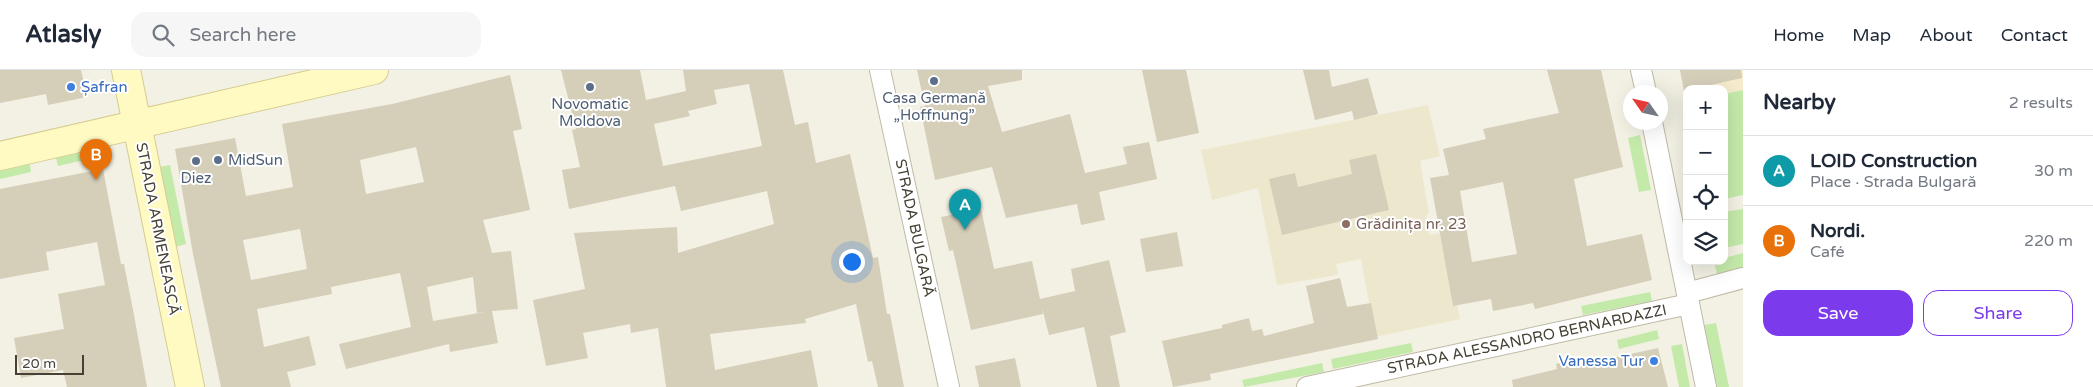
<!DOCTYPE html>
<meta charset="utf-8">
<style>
body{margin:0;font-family:"Varela Round",sans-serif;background:#f6f6f7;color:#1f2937}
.controls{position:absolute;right:15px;top:15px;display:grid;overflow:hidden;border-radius:10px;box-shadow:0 5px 20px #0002}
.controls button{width:45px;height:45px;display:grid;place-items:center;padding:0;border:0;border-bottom:1px solid #e0e1e3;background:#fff;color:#1f2937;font:25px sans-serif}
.compass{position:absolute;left:1623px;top:15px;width:45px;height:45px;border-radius:50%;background:#fff;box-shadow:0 5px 20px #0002;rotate:304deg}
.scale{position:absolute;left:15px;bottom:12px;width:69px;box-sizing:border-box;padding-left:5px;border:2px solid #454134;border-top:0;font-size:14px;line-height:18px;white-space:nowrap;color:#454134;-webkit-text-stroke:4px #fff;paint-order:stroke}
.you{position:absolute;left:851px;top:191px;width:18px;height:18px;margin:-12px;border:4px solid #fff;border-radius:50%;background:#1a73e8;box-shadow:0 0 0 8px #1a73e833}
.badge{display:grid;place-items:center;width:32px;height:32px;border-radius:50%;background:#7c3aed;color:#fff;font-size:16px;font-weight:700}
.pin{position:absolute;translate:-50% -41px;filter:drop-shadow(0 1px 2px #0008)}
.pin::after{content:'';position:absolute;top:26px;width:18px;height:15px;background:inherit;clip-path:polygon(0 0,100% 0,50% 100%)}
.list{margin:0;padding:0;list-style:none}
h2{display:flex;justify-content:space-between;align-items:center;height:65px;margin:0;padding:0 20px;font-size:21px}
h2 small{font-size:16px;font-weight:400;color:#747a83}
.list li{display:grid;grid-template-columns:32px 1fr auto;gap:15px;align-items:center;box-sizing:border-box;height:70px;padding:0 20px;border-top:1px solid #e0e1e3}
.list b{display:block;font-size:19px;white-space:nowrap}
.list p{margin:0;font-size:16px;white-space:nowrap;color:#747a83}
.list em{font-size:16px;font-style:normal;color:#747a83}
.actions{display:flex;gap:10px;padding:15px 20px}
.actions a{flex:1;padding:11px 0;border:1px solid #7c3aed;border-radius:15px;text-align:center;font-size:18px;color:#7c3aed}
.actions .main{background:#7c3aed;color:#fff}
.icon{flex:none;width:28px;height:28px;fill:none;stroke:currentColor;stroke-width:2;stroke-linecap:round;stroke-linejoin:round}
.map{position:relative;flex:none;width:1743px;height:317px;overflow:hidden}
header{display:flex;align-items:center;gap:30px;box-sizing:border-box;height:70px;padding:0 25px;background:#fff;border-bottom:1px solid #e0e1e3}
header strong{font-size:24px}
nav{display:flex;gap:28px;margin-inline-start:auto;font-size:18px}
.search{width:350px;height:45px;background:#f6f6f7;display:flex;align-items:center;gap:12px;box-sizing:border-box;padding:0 18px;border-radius:15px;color:#747a83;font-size:19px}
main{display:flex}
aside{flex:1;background:#fff}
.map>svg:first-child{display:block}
</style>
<header>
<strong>Atlasly</strong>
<div class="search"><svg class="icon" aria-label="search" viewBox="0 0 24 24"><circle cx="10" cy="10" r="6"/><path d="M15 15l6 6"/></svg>Search here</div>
<nav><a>Home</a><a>Map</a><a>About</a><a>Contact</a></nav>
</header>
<main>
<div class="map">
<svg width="1743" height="317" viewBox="0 0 1743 317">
<rect width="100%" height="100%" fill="#f3f1e4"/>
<path fill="#f7ebcd" d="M1680,0h63v20l-19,4v-5h-37l-1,13z"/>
<path fill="#ede8cd" d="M1428,35l12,51 -20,5 9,52 -3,2 3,20 13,-2 18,86 -85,18 -14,-78 -25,5 2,11 -61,10 -19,-97 -46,12 -11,-50z"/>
<g fill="#c4eaaa">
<path d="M1743,20v105l-19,4v-105z"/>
<path d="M1640,65l11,55 -12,2 -11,-54z"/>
<path d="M101,78l1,8 -44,10 -2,-8z"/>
<path d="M30,94l1,8 -31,7v-8z"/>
<path d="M170,95l16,79 -11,3 -16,-80z"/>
<path d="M1743,139v35l-19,4v-36z"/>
<path d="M1743,183v16l-26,5 -3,-13h10v-3z"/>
<path d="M1650,222l2,9 -69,14 -2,-9z"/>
<path d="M1716,253l13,64h-12l-13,-62z"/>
<path d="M1657,260l2,9 -40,10 -2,-9z"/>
<path d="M1411,273l2,9 -80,17 -2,-10z"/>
<path d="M1682,274l8,43h-11l-8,-41z"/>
<path d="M1322,293l2,9 -80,15 -2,-7z"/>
</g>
<g fill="#d5ceb9" fill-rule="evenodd">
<path d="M0,0h81l6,27 -39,8 -2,-11 -46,9z"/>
<path d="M561,0h79l6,30 40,-9 -3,-21h100l12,55 13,-3 8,41 34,-9 23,104 5,-1 9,57h3l14,73h-26l-6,-26 -4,1 -12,-58 -51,15 1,4 -96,11 5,36 96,-20 7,37h-152l-8,-59 -27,5 -1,-9 -47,9 5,25 -42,8 -13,-66 52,-11 -11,-56 103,-6 1,26 96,-29 -7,-33 -86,20 -6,-25 -106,23 -7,-39 18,-3 -8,-37 4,-1zM749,14l13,62 -99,20 -9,-42 36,-8 -2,-5 29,-7 -3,-14z"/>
<path d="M917,0h105v10l-34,6 14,46 68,-18 15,59 42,-9 -4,-17 26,-5 8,37 -58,13 6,28 -24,5 -4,-21 -71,14 -14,-51 -57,13 -15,-73 5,-1z"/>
<path d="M1142,0h44l13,63 -42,9z"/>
<path d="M1303,0h26l3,17 36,-9 10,36 -24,6 -2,-9 -37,9z"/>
<path d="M1547,0h54l22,97 -49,12 13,67 55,-12 10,46 -117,29 -2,-6 -40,8 -2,-12 -38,7 -23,-128 19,-3 -6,-26 43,-10 -3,-10 76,-16zM1503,112l14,72 -45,8 -12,-71z"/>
<path d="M1680,0h61l1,8 -58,13z"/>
<path d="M510,5l12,54 -9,2 17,79 -47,10 9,33 19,-2 7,58 -26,2 6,32 -48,9 -1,-8 -103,25 -7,-25 72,-17 -11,-54 -69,14 1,7 -75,15 7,38 45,-11 7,29 -29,7 4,15h-70l-28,-133 -18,-105 60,-11 11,58 47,-9 -11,-63 110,-20zM416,77l8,35 -58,12 -6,-34zM300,159l7,40 -56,11 -8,-40zM473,207l4,36 13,-2 -57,10 -6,-34z"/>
<path d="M1376,84l13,56 -107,25 -13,-56 26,-6 3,14 54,-13 -3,-14z"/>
<path d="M103,99l18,95h3l10,51 13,72h-80l-4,-17 -42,8 -7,-40 50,-9 -6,-35 47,-9 -8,-43 -51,10 3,18 -49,9v-90z"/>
<path d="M981,139l13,60 38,-8 8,38 35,-8 -4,-22 38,-9 17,72 -16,4 10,51h-23l-13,-60 -35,8 -7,-27 1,6 -72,16 -18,-80 -4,1 -8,-34z"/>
<path d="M1177,162l6,34 -37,6 -6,-33z"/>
<path d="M1340,208l7,29 24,-4 7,36 -168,35 1,6 -38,7 -11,-46 60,-13v-3l27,-7 3,13 10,-2 2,7 50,-13 -8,-37z"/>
<path d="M1658,278l10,39h-155l-1,-7 45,-11 -1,-5 28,-6 1,6z"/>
<path d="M1015,288l6,29h-42l-4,-21z"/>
</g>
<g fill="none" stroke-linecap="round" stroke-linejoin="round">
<g stroke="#bfbaa6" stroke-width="22">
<g id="minor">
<path d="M880,0l69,317"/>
<path d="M1641,0l5,22"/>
<path d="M1652,52l54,265"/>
<path d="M1687,223l56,-15"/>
<path d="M1307,317l382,-83"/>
</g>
</g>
<g stroke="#d5cd91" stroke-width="30">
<g id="secondary">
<path d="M126,0l64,317"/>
<path d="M0,86l374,-86"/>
</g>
</g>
<use href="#minor" stroke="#fff" stroke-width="20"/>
<use href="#secondary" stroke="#fff9c2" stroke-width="28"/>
</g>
<g fill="#5c6f8a" stroke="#fff" stroke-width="2">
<circle cx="934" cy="11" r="5"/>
<circle cx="590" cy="17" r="5"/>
<circle cx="218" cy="90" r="5"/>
<circle cx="196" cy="91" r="5"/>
</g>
<g fill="#3f7fe0" stroke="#fff" stroke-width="2">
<circle cx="71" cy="17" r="5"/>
<circle cx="1654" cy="291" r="5"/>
</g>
<circle fill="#8d6e63" stroke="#fff" stroke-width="2" cx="1346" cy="154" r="5"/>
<g text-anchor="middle" stroke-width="4" stroke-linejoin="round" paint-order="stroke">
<g font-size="15" fill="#366cbe" stroke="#fff" text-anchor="start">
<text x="81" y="22">Șafran</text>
<text x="1644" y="296" text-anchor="end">Vanessa Tur</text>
</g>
<g font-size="15" fill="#4e5e75" stroke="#fff">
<text x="934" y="33">Casa Germană<tspan x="934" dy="17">„Hoffnung”</tspan></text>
<text x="590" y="39">Novomatic<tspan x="590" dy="17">Moldova</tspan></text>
<text x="228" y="95" text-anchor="start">MidSun</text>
<text x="196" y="113">Diez</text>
</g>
<g font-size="15" fill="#785e54" stroke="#fff" text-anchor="start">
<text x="1356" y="159">Grădinița nr. 23</text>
</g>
<g font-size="15" fill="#454134" stroke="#fff">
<text transform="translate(915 158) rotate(78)" y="5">STRADA BULGARĂ</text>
<text transform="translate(158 159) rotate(79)" y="5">STRADA ARMENEASCĂ</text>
<text transform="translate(1527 269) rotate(-12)" y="5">STRADA ALESSANDRO BERNARDAZZI</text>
</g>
</g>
</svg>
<div class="controls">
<button>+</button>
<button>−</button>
<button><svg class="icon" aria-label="locate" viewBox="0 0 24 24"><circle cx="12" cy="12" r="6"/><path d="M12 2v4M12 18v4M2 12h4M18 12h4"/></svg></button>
<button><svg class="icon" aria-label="layers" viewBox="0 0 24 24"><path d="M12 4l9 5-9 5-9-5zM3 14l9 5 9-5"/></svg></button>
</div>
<svg class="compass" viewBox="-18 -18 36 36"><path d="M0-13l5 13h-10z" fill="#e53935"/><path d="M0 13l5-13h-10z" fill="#747a83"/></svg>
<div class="scale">20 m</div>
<div class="you"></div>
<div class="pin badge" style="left:965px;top:160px;background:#0f9aa8">A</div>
<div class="pin badge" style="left:96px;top:110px;background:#e8710a">B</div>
</div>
<aside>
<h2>Nearby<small>2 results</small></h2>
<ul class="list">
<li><span class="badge" style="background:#0f9aa8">A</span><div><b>LOID Construction</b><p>Place · Strada Bulgară</p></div><em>30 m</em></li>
<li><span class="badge" style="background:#e8710a">B</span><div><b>Nordi.</b><p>Café</p></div><em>220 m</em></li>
</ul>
<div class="actions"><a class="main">Save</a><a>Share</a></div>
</aside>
</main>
